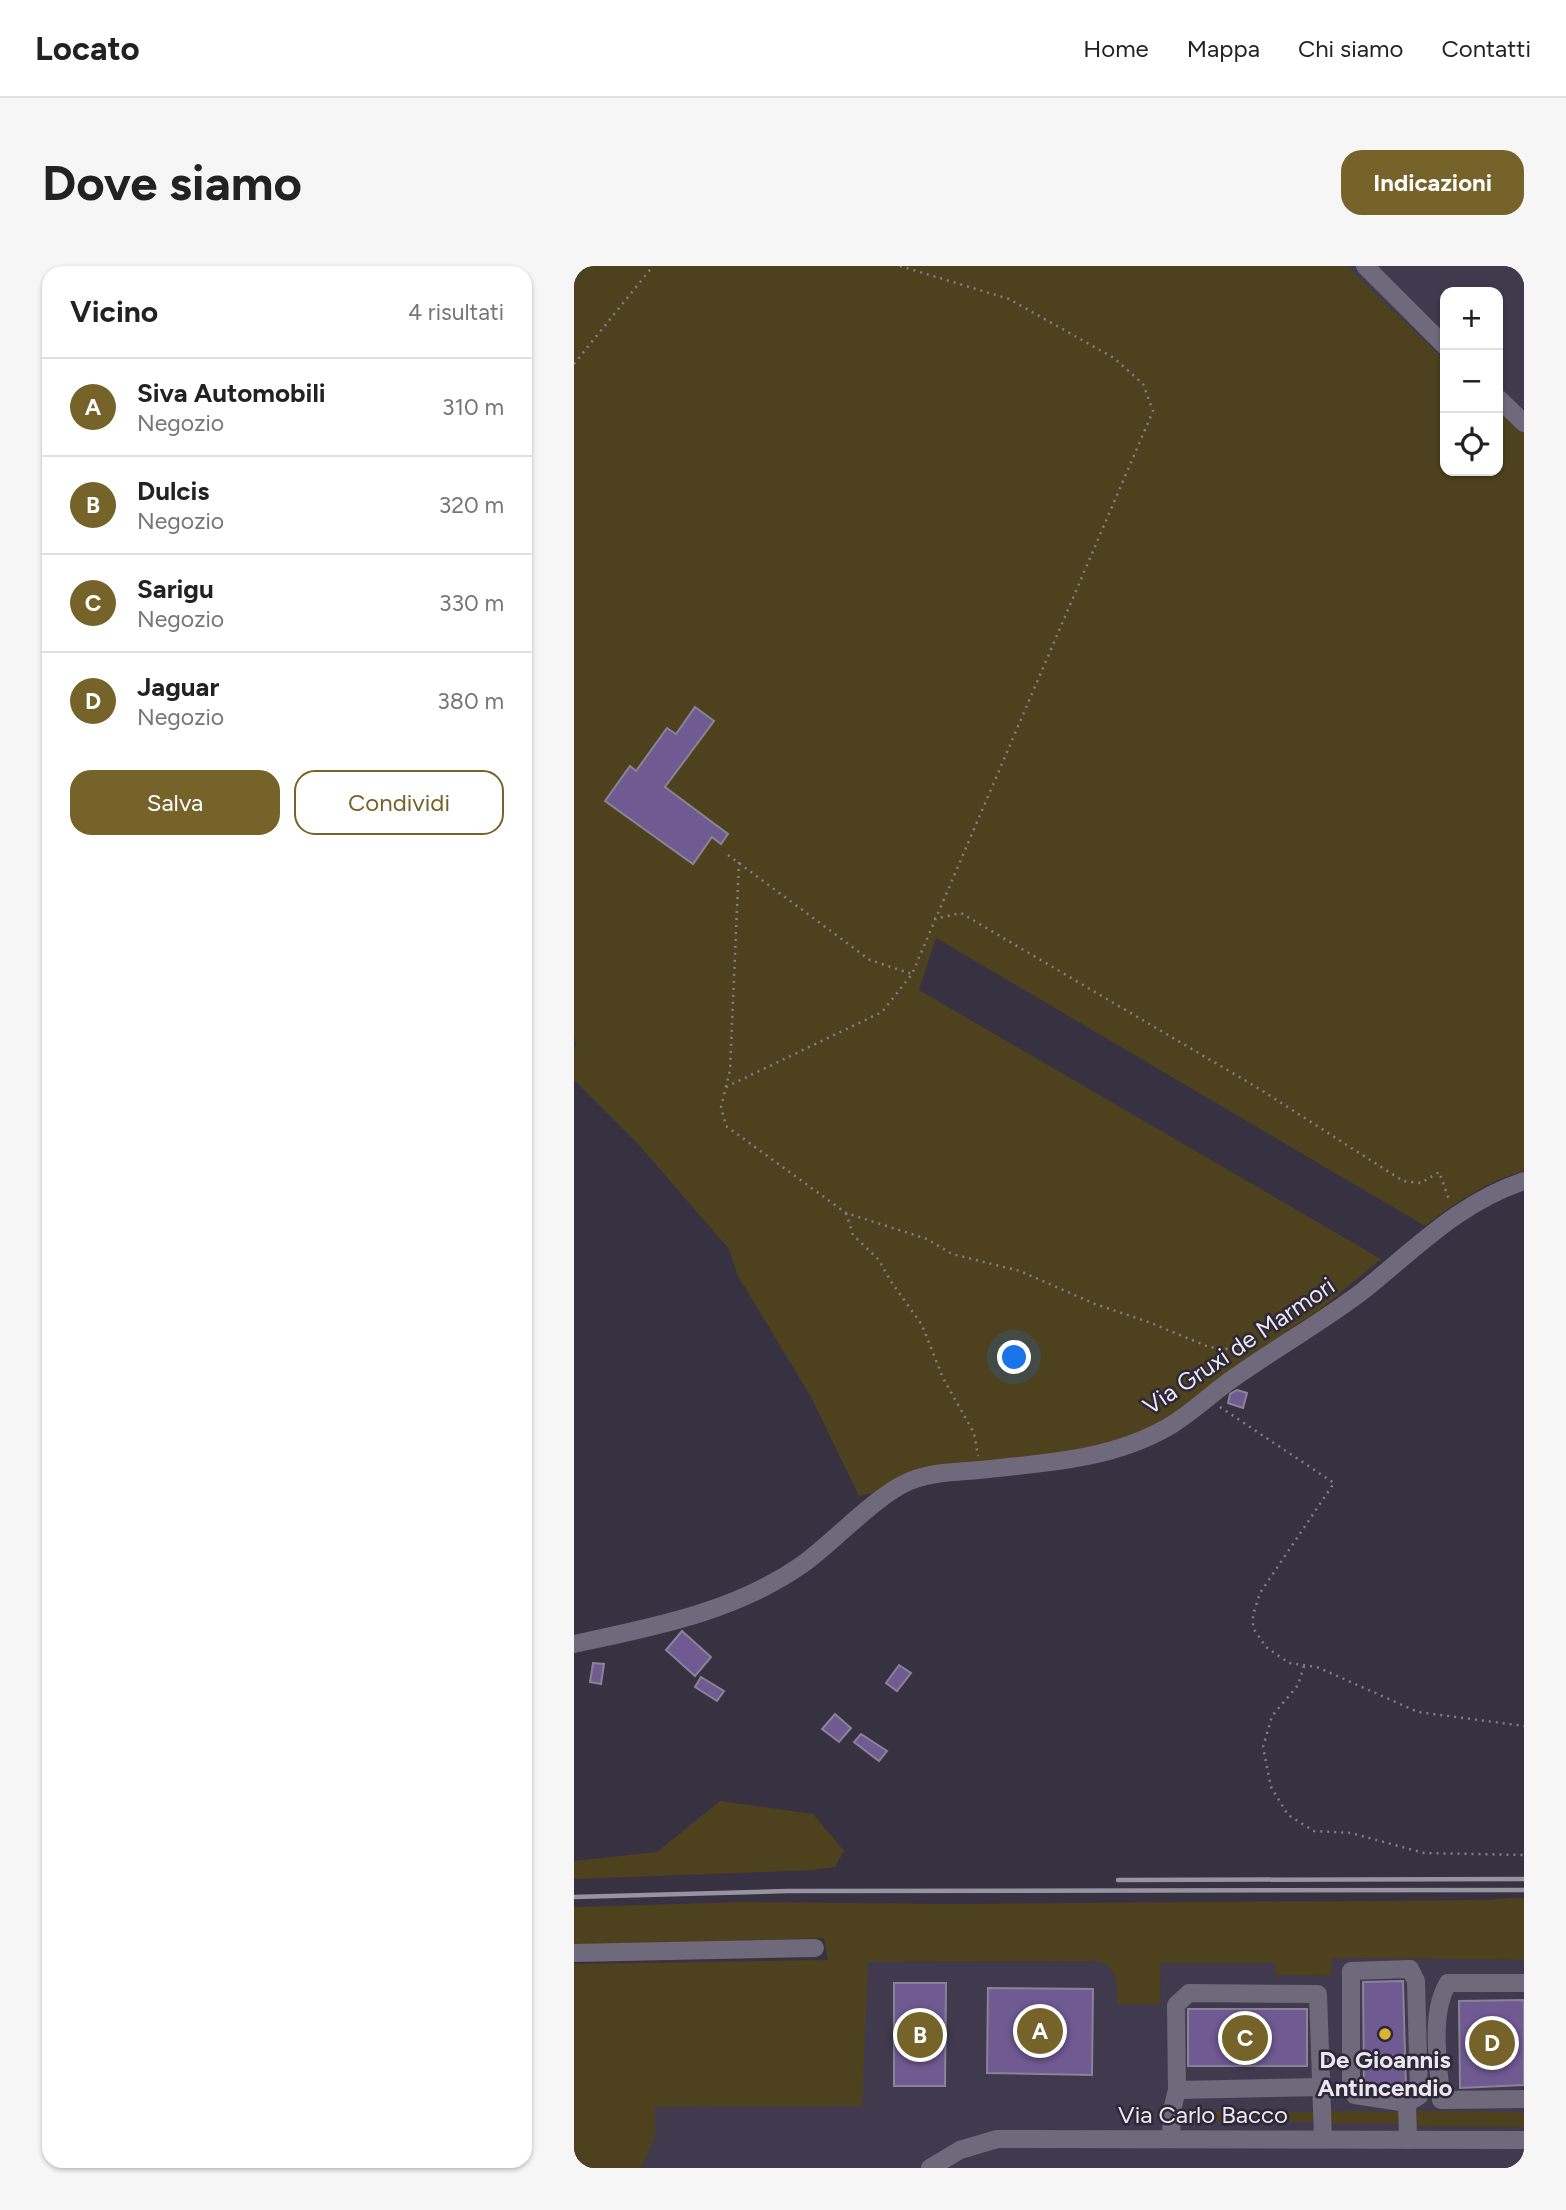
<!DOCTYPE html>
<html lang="it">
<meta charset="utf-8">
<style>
body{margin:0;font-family:Figtree,sans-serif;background:#f6f6f6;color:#222}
.controls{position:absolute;right:21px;top:21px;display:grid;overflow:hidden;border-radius:14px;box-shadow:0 2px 5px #0004}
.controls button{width:63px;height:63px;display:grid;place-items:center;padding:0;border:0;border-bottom:2px solid #e0e0e0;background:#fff;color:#222;font:35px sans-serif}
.you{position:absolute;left:441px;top:1092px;width:24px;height:24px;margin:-18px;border:5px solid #fff;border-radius:50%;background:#1a73e8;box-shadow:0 0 0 10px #1a73e833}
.badge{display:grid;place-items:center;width:46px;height:46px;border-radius:50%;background:#75632a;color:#fff;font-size:23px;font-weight:700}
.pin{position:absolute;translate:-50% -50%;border:4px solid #fff;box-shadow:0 2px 7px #0006}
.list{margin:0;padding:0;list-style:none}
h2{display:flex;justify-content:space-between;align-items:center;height:91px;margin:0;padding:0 28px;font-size:30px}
h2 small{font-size:23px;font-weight:400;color:#767676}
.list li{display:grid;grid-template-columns:46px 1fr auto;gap:21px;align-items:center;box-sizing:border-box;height:98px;padding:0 28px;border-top:2px solid #e0e0e0}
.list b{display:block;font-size:26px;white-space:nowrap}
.list p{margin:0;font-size:23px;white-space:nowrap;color:#767676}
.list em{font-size:23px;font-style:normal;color:#767676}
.actions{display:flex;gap:14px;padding:21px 28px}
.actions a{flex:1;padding:16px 0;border:2px solid #75632a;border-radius:21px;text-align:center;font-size:24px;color:#75632a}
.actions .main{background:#75632a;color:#fff}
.icon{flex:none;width:38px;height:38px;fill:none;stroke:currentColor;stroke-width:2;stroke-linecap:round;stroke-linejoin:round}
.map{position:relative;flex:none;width:950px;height:1902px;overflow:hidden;border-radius:21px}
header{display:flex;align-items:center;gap:42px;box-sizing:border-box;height:98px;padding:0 35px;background:#fff;border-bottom:2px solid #e0e0e0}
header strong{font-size:33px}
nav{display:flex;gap:38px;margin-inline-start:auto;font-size:24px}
.intro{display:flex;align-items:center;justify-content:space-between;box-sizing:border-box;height:168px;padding:0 42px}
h1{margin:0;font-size:49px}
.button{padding:18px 32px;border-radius:21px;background:#75632a;color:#fff;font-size:24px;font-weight:700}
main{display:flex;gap:42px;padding:0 42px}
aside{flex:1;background:#fff;border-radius:21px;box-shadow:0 2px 5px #0004}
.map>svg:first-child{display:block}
</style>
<header>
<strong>Locato</strong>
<nav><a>Home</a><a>Mappa</a><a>Chi siamo</a><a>Contatti</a></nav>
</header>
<div class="intro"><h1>Dove siamo</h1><a class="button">Indicazioni</a></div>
<main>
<aside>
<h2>Vicino<small>4 risultati</small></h2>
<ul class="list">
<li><span class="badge">A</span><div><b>Siva Automobili</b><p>Negozio</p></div><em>310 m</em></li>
<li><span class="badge">B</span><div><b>Dulcis</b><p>Negozio</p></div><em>320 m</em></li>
<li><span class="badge">C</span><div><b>Sarigu</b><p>Negozio</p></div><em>330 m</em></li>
<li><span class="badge">D</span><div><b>Jaguar</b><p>Negozio</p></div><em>380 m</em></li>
</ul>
<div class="actions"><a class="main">Salva</a><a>Condividi</a></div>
</aside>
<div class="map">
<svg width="950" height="1902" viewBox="0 0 950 1902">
<rect width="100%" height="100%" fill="#373141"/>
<g fill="#413a4f">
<path d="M764,0h186v189l-26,-27v-136h-53v83z"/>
<path d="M757,1692l193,2v208h-883l14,-31 -1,-30 207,-1 6,-144 232,-1 9,4 9,14 43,25 1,-41h115v12l54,1z"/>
</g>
<g fill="#4e421e">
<path d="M0,0h773l98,95v110h53v-62l26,24v738c-37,10 -69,32 -99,55l-489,-288 -17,52 462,269 -59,49 -88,59 -66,50 -32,20 -277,59 -48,-99 -73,-121 -9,-27 -91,-105 -64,-64v-31l2,-4 -2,-10z"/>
<path d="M146,1535l93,13 31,37 -9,16 -21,3 -240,9v-18l83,-9z"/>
<path d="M935,1632h15v62l-192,-2 -1,18 -55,-1 -1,-12h-114l-1,41h-43c0,-19 2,-35 -18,-43l-231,1 -6,144 -207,1v30l-14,31h-67v-204l254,-4 -4,-22 -250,7v-38l174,-5 203,2 539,-4z"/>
<path d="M604,1845l135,1 -1,10 -132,-2z"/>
<path d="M757,1845l70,1 -3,12h-67z"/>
<path d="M843,1845l107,1v15l-107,-1z"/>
</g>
<g fill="#705a92" stroke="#8a8396" stroke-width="2">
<path d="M121,441l19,14 -49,66 63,47 -7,10 -9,-7 -19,27 -88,-63 25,-35 6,5 31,-43 9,6z"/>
<path d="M663,1124l10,3 -4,15 -15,-5 2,-9z"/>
<path d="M108,1365l29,26 -16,19 -29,-26z"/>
<path d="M19,1397l11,1 -3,20 -11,-2z"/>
<path d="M325,1399l12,8 -14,18 -11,-8z"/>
<path d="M127,1411l23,14 -7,10 -22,-14z"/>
<path d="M261,1448l16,14 -12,14 -17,-13z"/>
<path d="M287,1468l26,17 -8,10 -25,-19z"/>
<path d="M829,1715l3,109 -42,-5 -1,-103z"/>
<path d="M320,1717h52l-1,103h-51z"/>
<path d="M414,1722l105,1 -1,86 -105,-2z"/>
<path d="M950,1734v85l-64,3 -1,-87z"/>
<rect x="614" y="1743" width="119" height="57"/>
</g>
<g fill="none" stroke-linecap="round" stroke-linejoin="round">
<g stroke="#827d8b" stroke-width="2.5" stroke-dasharray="2 5" stroke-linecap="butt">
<path d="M0,98l79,-98"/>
<path d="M154,589l142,105 42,14"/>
<path d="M165,596l-9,208 -9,37 5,19 120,87 81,26 25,15 68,17 75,33 56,19 58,24 38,4"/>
<path d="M360,653l27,-6 297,175 145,93 18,2 18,-11 11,30"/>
<path d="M152,821l156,-75 30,-38 241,-563 -10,-27 -29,-26 -105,-59 -109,-33"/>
<path d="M272,947l7,22 26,25 11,20 32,45 21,53 31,55 4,23"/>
<path d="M646,1141l114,76 -74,110 -7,22v13l13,19 23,16 28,4 101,45 106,14"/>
<path d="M730,1400l-6,19 -26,31 -9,31 8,40 17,28 26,16 37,2 73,20 100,2"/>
</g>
<g stroke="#70697c" stroke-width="18">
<path d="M791,0l80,80"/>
<path d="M924,132l26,25"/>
<path d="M0,1378c79,-17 161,-32 229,-80 32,-23 73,-69 107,-83 22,-9 46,-9 69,-11 65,-7 132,-10 189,-43 25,-15 46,-36 70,-52 41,-29 86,-54 126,-85 51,-41 96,-88 160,-109"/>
<path d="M0,1687l241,-5"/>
<path d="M950,1717h-76c-19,31 -9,82 -7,117l83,-1"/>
<path d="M603,1824l143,-3"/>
<path d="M833,1837l12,-7 -3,-115 -6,-12 -59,2v110l4,14 52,8 1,37"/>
<path d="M597,1873l1,-29 5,-20 -1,-85 13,-12 129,1 5,145"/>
<path d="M356,1902l30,-18 37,-11 527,1"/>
</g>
<g stroke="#9893a0" stroke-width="4.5">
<path d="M544,1614l406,-1"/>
<path d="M0,1631l213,-6 737,-1"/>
</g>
</g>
<circle fill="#dab333" stroke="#2d2737" stroke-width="2.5" cx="811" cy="1768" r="7"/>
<g text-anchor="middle" stroke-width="5" stroke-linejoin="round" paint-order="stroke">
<g font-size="24" fill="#eae7f1" stroke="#2d2737">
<text transform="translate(665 1080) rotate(-34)" y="8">Via Gruxi de Marmori</text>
<text x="629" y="1857">Via Carlo Bacco</text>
</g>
<g font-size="24" font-weight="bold" fill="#eae7f1" stroke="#2d2737">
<text x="811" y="1802">De Gioannis<tspan x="811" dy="28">Antincendio</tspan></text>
</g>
</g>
</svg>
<div class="controls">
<button>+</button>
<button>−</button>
<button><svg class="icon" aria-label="locate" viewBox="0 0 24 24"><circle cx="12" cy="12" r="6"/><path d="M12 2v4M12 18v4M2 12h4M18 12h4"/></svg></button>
</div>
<div class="you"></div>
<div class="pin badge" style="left:466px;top:1765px">A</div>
<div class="pin badge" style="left:346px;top:1769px">B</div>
<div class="pin badge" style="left:671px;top:1772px">C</div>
<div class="pin badge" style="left:918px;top:1777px">D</div>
</div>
</main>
